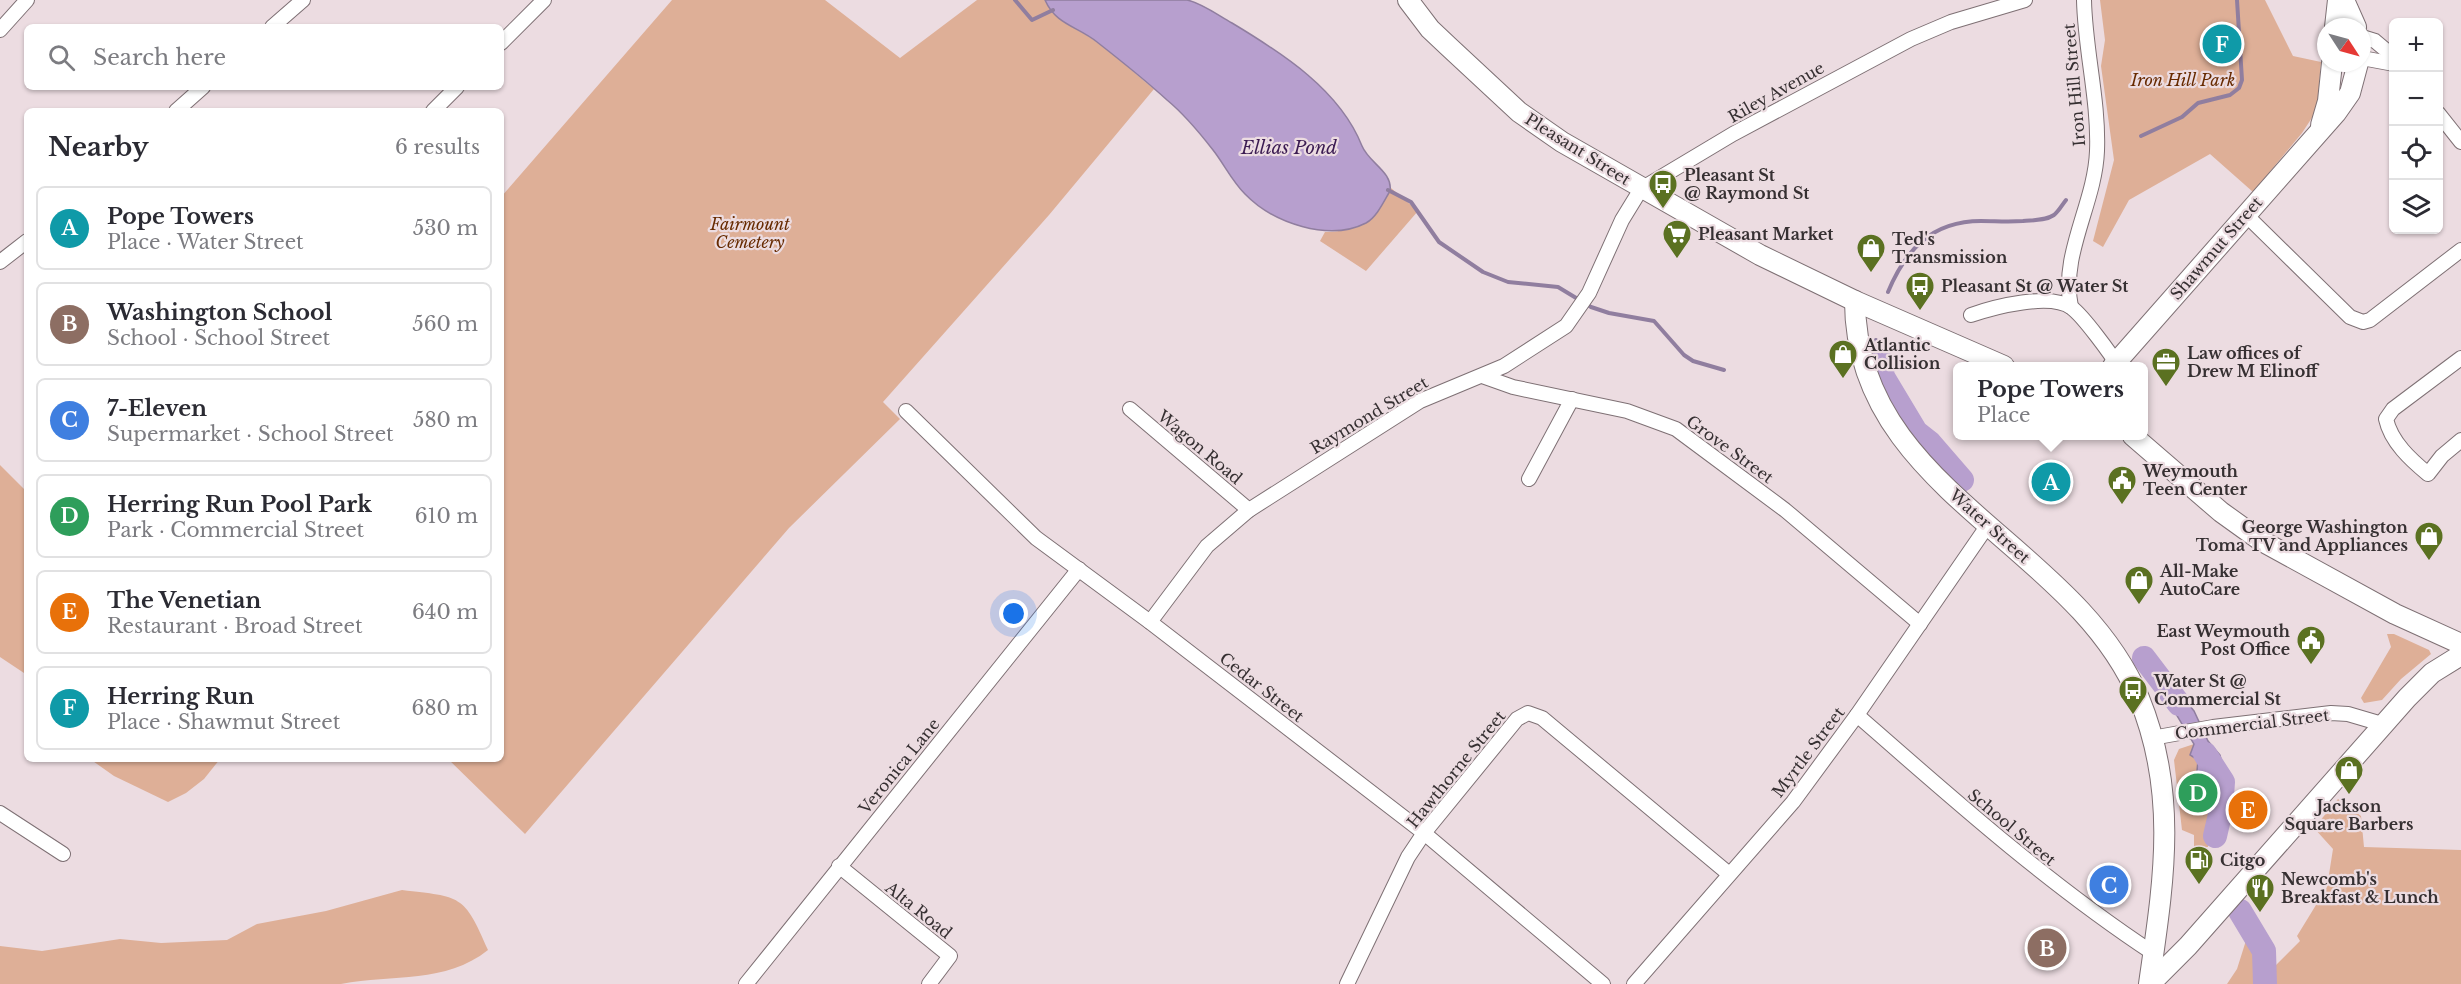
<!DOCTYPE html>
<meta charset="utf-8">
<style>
body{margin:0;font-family:"Libre Baskerville",serif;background:#f7f7f7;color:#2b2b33}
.controls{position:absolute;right:18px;top:18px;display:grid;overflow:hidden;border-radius:9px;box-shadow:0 2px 4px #0004}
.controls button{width:54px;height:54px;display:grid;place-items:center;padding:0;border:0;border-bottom:2px solid #e1e1e2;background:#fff;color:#2b2b33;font:30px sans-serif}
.compass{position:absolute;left:2317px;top:18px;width:54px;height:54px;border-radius:50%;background:#fff;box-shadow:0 2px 4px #0004;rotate:126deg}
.you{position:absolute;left:1014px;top:614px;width:21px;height:21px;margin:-15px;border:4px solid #fff;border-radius:50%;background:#1a73e8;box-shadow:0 0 0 9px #1a73e833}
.badge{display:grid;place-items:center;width:39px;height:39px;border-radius:50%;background:#5b7121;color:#fff;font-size:20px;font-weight:700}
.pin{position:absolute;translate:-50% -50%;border:3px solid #fff;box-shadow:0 2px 6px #0006}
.popup{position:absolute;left:1953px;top:362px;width:195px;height:78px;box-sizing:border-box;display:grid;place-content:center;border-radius:9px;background:#fff;filter:drop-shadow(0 2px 4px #0005);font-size:20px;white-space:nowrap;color:#7c7c81}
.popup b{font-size:22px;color:#2b2b33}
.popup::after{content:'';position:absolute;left:50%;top:100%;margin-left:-12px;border:12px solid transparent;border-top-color:#fff}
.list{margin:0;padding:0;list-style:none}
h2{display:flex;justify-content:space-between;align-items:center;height:78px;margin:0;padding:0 24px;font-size:26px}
h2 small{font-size:20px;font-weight:400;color:#7c7c81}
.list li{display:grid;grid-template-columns:39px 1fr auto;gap:18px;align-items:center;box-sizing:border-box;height:84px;margin:0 12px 12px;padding:0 12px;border:2px solid #e1e1e2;border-radius:9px}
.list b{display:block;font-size:22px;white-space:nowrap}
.list p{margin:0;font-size:20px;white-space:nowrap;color:#7c7c81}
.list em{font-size:20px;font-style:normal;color:#7c7c81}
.icon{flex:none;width:33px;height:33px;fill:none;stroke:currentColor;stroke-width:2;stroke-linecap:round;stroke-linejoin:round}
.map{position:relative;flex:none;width:2461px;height:984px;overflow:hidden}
.search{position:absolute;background:#fff;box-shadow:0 2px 4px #0004;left:24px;top:24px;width:480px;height:66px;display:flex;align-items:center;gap:15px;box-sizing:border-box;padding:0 21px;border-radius:9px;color:#7c7c81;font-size:22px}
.panel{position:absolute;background:#fff;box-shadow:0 2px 4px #0004;left:24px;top:108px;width:480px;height:654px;border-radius:9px}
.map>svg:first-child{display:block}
</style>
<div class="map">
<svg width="2461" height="984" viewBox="0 0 2461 984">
<rect width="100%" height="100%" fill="#ecdce1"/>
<g fill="#deaf97">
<path d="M672,0h153l75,58 77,-58h68c10,23 32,27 50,41 21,14 39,32 59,48l-105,126 -166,187 17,17 -111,109 -264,306 -77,-75h53v-562z"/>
<path d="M2100,0h165l28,56 28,6 -4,48 -15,23 -49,59 -43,-38 -81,46 -26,47 -10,-6 21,-81 -13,-94 4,-26z"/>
<path d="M1391,188l27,23 -52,60 -46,-30 5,-9c29,1 55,-17 66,-44z"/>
<path d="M0,465l27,27v183l-27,-18z"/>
<path d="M2387,634h7l35,16 2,4 -30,25 -19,21 -18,3 -3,-5 30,-51z"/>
<path d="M2194,744l4,16 -2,22 22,1 -10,64 -14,1v-13l-12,-5 -8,-70 5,-11z"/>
<path d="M90,759h130l-16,20 -18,14 -18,9 -54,-26z"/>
<path d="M2338,799l23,17 3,31 97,3v134h-190l4,-18 25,-25 -3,-5 30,-49 6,-38 -19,-21z"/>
<path d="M402,890c59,7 62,4 86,60 -43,34 -94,24 -147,34h-341v-38l42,5 78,-12 41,4 66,-3 30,-16 69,-13z"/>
<path d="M2249,931l11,18 2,35h-35l10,-15z"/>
</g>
<g fill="#b79fce" stroke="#907e9f" stroke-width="1.5">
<path d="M1045,0c34,0 68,0 101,0 13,0 29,0 41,0 15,3 32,16 45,23 50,30 108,67 130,123 7,17 31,26 28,45 -6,10 -13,26 -24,32 -37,19 -93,0 -121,-29 -13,-13 -21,-30 -32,-44 -14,-18 -29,-36 -46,-50 -22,-20 -47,-40 -70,-58 -20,-16 -41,-17 -52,-42z"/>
<path d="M2161,679l20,16 13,16 14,30 12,14 6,25 -6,3 -24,-1 2,-22 -8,-5 4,-11 -27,-45z"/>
</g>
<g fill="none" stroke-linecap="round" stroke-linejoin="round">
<g stroke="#907e9f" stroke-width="4">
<path d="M1015,0l17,20 21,-10"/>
<path d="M2141,136l41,-19 16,-14 32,-8 9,-7 3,-8 -5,-80"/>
<path d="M1388,190l23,12 28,40 44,30 25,10 50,5 33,20 18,6 45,8 30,34 9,6 31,9"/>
<path d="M1888,292c17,-41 43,-71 93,-71 14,0 27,1 42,0 10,-1 22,0 31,-6 5,-4 8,-10 12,-15"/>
<path d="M1874,353l5,-1 -3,-12"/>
</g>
<g stroke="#b79fce" stroke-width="24">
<path d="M1879,352l4,25 33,55 14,11 32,37"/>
<path d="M2144,658l35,46"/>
<path d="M2205,754l18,28 -2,28 -6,26"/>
<path d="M2240,911l24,40 1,33"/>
</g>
<g stroke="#7e7074" stroke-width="16">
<g id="street">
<path d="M272,27l31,-27"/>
<path d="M0,30l27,-30"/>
<path d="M2362,37l13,4 19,16"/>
<path d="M501,43l43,-43"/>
<path d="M2362,58l32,6"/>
<path d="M176,111l27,-24"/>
<path d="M433,111l24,-24"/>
<path d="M2438,113l23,29"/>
<path d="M2245,214l105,103 13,5 7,-2 91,-70"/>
<path d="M0,262l27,-21"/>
<path d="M2071,307c-11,-53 24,-103 26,-156 2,-50 -12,-101 -13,-151"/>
<path d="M1971,315c23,-8 80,-23 101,-7 11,8 39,46 46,58"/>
<path d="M2461,358l-68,51 -7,10c5,23 25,41 42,55l14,-18 19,-16"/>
<path d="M1482,376l31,11 114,24 49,18 109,81 135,114"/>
<path d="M1130,409l119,101"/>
<path d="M906,411l130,127 114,84 274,211 179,151"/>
<path d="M1529,479l43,-80"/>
<path d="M1150,622l57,-76 42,-36 171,-109 84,-35 62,-40 23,-33 33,-73 19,-31 92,-55 178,-95 40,-17 74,-22"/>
<path d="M1857,715c96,84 190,168 296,238"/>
<path d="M2152,738l61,-11 118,-14 17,1 34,10"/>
<path d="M0,813l63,41"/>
<path d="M839,866l111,90 -21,28"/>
<path d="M746,984l333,-415"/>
<path d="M1347,984l61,-127 16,-24 93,-114 11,-6 14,5 187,156"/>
<path d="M1634,984l159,-182 64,-87 131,-190"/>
</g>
</g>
<g stroke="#7e7074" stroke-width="22">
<g id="secondary">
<path d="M1408,0l22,29 18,17 71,66 43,30 198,113 95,46 149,65"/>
<path d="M2344,0l12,27"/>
<path d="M2335,27l3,-27"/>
<path d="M2321,125l7,-24 4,-38"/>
<path d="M1855,301c0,189 219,241 284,397 40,97 24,187 10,286"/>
<path d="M2113,366l223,-253 14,-20 8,-30"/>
<path d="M2133,436l88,76 39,28 135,74 66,30"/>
<path d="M2150,984l38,-38 219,-248 25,-25 29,-18"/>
</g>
</g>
<use href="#street" stroke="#fff" stroke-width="14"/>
<use href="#secondary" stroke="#fff" stroke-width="20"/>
</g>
<defs>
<g id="bus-pin" transform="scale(1.5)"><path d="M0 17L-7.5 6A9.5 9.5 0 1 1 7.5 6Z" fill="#5b7121" stroke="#ecdce1"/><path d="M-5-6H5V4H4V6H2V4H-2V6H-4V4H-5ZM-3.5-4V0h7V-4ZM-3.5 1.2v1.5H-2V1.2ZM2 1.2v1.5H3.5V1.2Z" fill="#fff"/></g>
<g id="supermarket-pin" transform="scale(1.5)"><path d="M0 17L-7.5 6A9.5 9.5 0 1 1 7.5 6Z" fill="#5b7121" stroke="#ecdce1"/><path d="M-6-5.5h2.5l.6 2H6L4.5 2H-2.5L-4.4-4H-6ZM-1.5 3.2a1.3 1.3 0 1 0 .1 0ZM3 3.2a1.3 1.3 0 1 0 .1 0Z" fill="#fff"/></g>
<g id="shop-pin" transform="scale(1.5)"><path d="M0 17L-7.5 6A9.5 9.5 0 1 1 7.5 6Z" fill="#5b7121" stroke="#ecdce1"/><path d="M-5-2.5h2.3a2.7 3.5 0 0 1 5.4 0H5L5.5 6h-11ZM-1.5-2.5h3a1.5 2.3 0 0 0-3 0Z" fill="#fff"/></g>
<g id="office-pin" transform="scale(1.5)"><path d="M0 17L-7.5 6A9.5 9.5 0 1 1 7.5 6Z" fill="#5b7121" stroke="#ecdce1"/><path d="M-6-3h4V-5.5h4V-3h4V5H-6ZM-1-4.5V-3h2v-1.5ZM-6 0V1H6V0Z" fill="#fff"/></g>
<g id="civic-pin" transform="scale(1.5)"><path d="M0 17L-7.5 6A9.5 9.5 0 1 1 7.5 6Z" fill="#5b7121" stroke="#ecdce1"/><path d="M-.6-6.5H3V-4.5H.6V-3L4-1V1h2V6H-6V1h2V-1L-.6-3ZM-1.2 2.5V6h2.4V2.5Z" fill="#fff"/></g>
<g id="fuel-pin" transform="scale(1.5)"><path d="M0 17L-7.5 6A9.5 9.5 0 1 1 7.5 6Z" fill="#5b7121" stroke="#ecdce1"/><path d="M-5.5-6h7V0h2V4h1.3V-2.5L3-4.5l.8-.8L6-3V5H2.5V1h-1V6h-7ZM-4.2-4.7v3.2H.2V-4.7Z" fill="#fff"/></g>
<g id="restaurant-pin" transform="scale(1.5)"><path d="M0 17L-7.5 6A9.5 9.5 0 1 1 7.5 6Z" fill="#5b7121" stroke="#ecdce1"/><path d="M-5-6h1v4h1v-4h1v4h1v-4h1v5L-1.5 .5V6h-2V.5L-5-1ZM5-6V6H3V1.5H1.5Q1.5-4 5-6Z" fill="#fff"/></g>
</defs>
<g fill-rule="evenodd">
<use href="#bus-pin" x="1663" y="184"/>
<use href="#supermarket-pin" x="1677" y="234"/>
<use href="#shop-pin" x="1871" y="248"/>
<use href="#bus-pin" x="1920" y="286"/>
<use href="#shop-pin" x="1843" y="354"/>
<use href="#office-pin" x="2166" y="362"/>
<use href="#civic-pin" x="2122" y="480"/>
<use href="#shop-pin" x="2429" y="536"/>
<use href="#shop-pin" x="2139" y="580"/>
<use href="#civic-pin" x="2311" y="640"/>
<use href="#bus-pin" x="2133" y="690"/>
<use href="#shop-pin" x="2349" y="770"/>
<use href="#fuel-pin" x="2199" y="860"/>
<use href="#restaurant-pin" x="2260" y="888"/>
</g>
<g text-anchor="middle" stroke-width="4.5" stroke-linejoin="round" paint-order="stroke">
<g font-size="16" font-style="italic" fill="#672a00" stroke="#ecdce1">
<text x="2183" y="86">Iron Hill Park</text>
<text x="750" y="230">Fairmount<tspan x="750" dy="18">Cemetery</tspan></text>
</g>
<g font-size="16" fill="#363032" stroke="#ecdce1">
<text transform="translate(2074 85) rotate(-95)" y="6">Iron Hill Street</text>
<text transform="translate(1776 92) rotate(-29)" y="6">Riley Avenue</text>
<text transform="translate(1578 149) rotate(32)" y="6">Pleasant Street</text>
<text transform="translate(2216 248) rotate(-49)" y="6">Shawmut Street</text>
<text transform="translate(1369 415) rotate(-31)" y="6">Raymond Street</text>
<text transform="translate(1200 447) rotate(40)" y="6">Wagon Road</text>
<text transform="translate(1730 449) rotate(36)" y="6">Grove Street</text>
<text transform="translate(1990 526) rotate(42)" y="6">Water Street</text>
<text transform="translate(1262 687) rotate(38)" y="6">Cedar Street</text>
<text transform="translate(2252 724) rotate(-7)" y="6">Commercial Street</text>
<text transform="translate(1808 752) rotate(-53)" y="6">Myrtle Street</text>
<text transform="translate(899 766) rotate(-51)" y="6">Veronica Lane</text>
<text transform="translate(1456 769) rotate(-51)" y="6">Hawthorne Street</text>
<text transform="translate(2012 827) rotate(40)" y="6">School Street</text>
<text transform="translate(919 910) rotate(39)" y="6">Alta Road</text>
</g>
<g font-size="16" font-weight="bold" fill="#363032" stroke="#ecdce1" text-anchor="start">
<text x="1684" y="181">Pleasant St<tspan x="1684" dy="18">@ Raymond St</tspan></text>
<text x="1698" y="240">Pleasant Market</text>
<text x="1892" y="245">Ted's<tspan x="1892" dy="18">Transmission</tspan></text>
<text x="1941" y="292">Pleasant St @ Water St</text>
<text x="1864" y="351">Atlantic<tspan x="1864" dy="18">Collision</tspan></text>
<text x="2187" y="359">Law offices of<tspan x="2187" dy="18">Drew M Elinoff</tspan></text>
<text x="2143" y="477">Weymouth<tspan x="2143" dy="18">Teen Center</tspan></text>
<text x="2408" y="533" text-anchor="end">George Washington<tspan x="2408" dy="18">Toma TV and Appliances</tspan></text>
<text x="2160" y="577">All-Make<tspan x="2160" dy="18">AutoCare</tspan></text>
<text x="2290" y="637" text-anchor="end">East Weymouth<tspan x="2290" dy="18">Post Office</tspan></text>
<text x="2154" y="687">Water St @<tspan x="2154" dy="18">Commercial St</tspan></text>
<text x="2349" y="812" text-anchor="middle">Jackson<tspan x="2349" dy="18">Square Barbers</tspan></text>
<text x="2220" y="866">Citgo</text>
<text x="2281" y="885">Newcomb's<tspan x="2281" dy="18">Breakfast &amp; Lunch</tspan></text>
</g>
<g font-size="18" font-style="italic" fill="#3b1b52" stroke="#ecdce1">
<text x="1289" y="154">Ellias Pond</text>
</g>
</g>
</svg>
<div class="controls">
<button>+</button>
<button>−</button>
<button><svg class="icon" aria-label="locate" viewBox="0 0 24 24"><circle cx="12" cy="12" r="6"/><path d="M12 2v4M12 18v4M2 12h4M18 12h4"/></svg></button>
<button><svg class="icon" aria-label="layers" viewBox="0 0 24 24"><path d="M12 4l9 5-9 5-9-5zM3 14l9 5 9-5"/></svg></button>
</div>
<svg class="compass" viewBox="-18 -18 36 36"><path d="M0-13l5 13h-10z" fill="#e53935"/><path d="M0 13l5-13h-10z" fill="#7c7c81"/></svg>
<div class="you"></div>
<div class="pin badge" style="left:2051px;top:482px;background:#0f9aa8">A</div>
<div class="popup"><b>Pope Towers</b>Place</div>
<div class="pin badge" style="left:2047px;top:948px;background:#8d6e63">B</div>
<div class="pin badge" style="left:2109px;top:885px;background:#3f7fe0">C</div>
<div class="pin badge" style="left:2198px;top:793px;background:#2e9e5b">D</div>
<div class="pin badge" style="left:2248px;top:810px;background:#e8710a">E</div>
<div class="pin badge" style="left:2222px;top:44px;background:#0f9aa8">F</div>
<div class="search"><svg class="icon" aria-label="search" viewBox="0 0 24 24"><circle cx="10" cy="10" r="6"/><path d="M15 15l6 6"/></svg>Search here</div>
<section class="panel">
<h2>Nearby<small>6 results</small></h2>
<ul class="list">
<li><span class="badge" style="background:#0f9aa8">A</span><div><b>Pope Towers</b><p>Place · Water Street</p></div><em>530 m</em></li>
<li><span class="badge" style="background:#8d6e63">B</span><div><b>Washington School</b><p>School · School Street</p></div><em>560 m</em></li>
<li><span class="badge" style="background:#3f7fe0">C</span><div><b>7-Eleven</b><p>Supermarket · School Street</p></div><em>580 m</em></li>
<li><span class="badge" style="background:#2e9e5b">D</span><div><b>Herring Run Pool Park</b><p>Park · Commercial Street</p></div><em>610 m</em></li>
<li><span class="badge" style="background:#e8710a">E</span><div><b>The Venetian</b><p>Restaurant · Broad Street</p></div><em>640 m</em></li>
<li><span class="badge" style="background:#0f9aa8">F</span><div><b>Herring Run</b><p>Place · Shawmut Street</p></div><em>680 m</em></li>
</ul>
</section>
</div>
